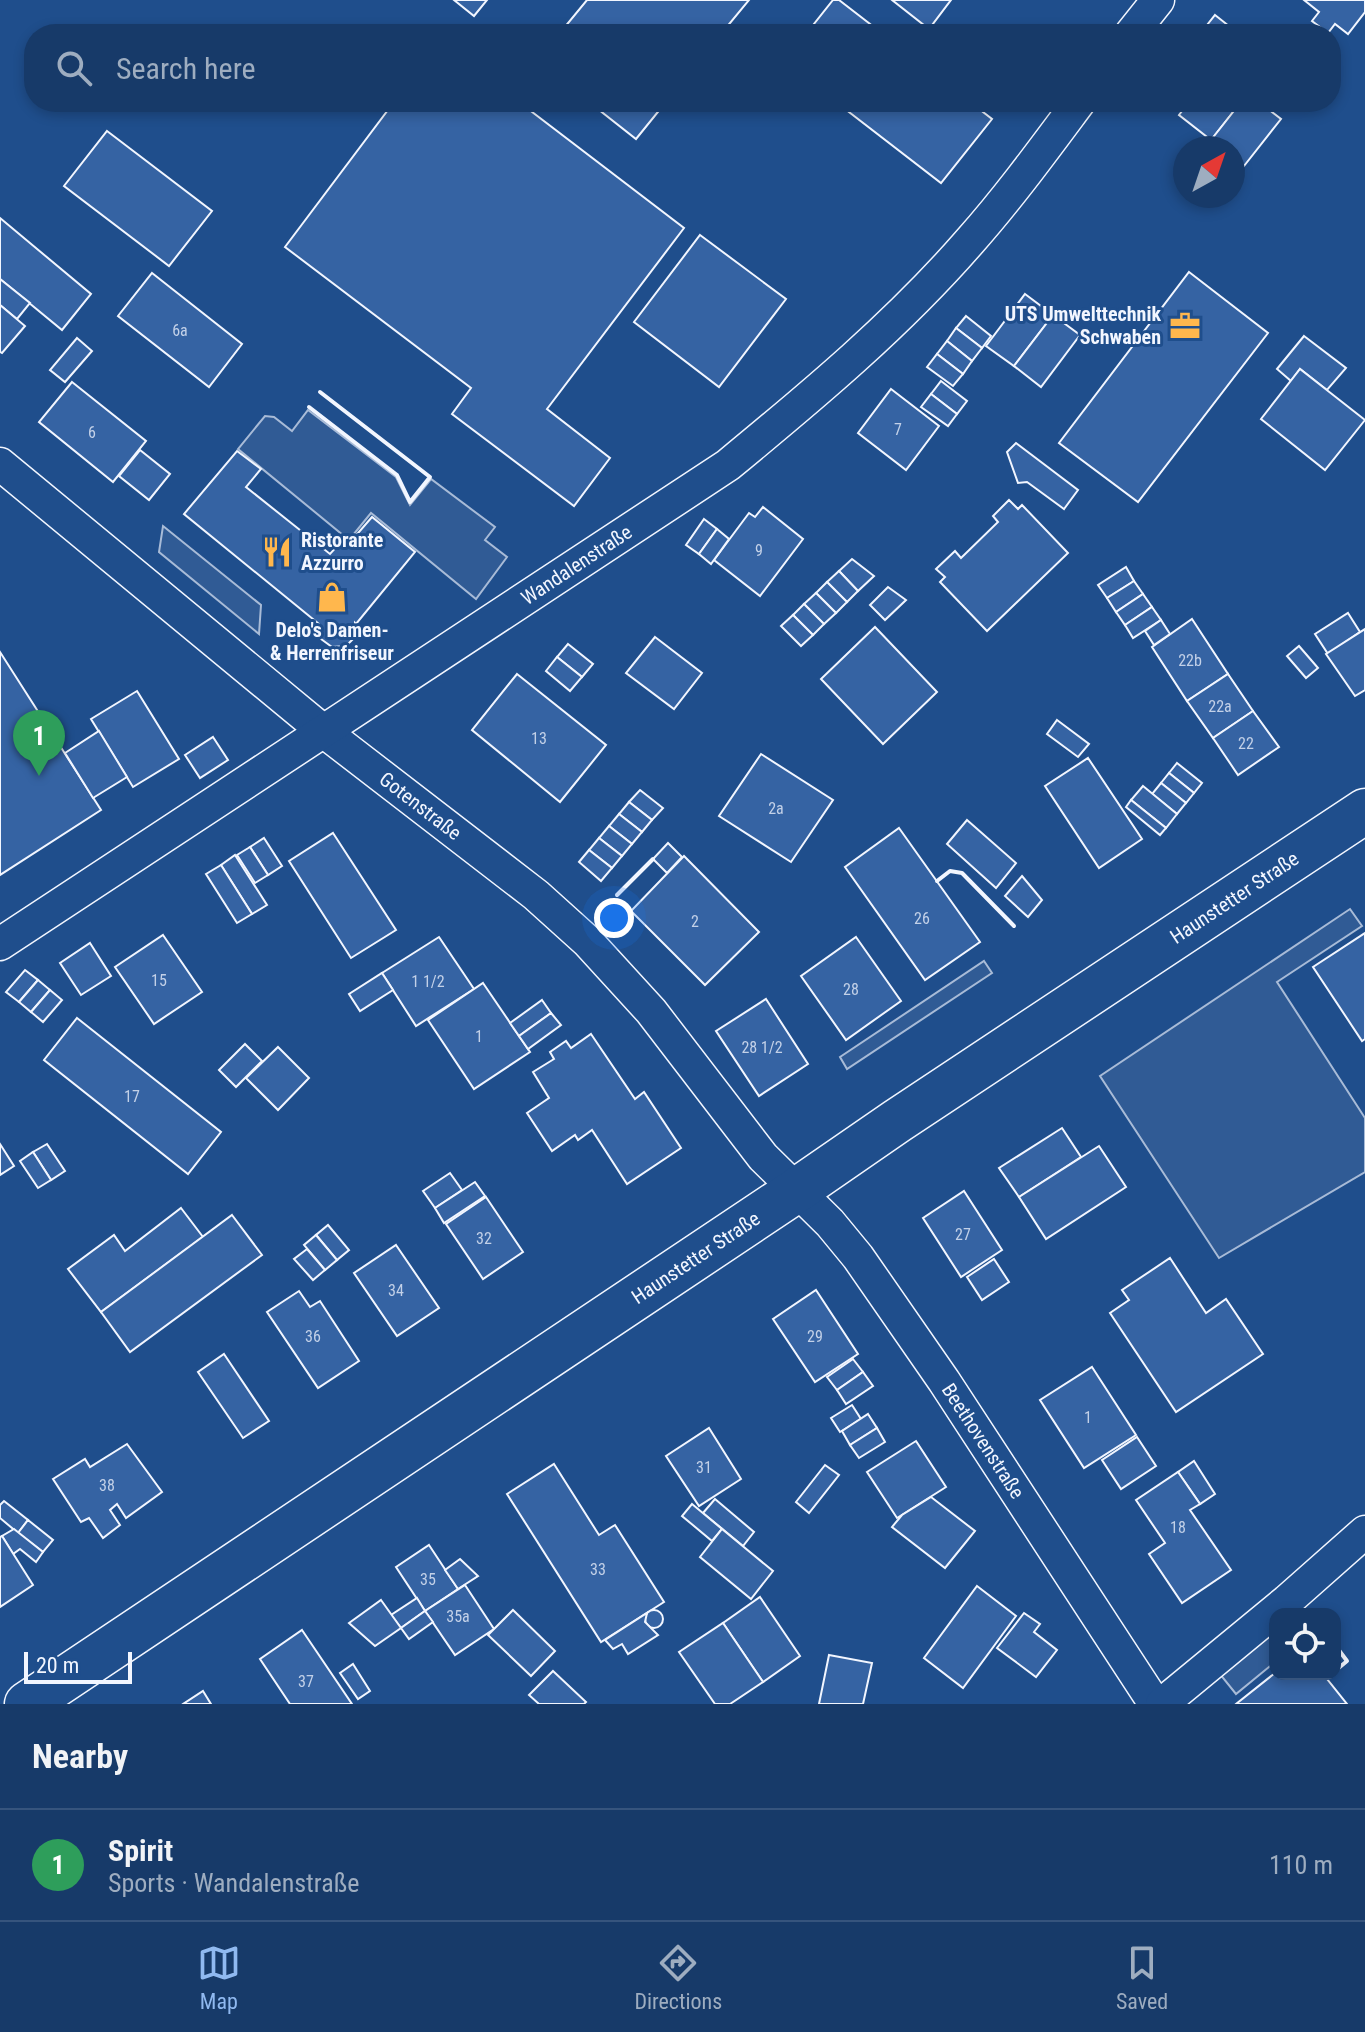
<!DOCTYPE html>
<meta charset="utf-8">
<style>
body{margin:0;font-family:"Roboto Condensed",sans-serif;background:#244571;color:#f1f3f6}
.controls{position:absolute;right:24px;bottom:24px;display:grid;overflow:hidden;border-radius:16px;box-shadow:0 4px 12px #0003}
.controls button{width:72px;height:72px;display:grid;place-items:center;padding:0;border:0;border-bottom:2px solid #36547d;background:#173a69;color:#f1f3f6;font:40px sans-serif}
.compass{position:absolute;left:1173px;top:136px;width:72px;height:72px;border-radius:50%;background:#173a69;box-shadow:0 4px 12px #0003;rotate:40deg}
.scale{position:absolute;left:24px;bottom:20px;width:108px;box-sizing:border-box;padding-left:8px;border:4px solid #f2f6ff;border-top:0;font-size:22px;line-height:28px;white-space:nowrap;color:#f2f6ff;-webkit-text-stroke:6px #1f4e8c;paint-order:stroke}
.you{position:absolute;left:614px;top:918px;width:28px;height:28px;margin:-20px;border:6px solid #fff;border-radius:50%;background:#1a73e8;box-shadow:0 0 0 12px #1a73e833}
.badge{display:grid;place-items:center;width:52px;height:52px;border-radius:50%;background:#90b9f0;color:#fff;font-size:26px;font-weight:700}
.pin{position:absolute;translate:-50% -66px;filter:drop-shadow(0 2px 4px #0008)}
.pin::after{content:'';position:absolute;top:42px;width:28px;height:24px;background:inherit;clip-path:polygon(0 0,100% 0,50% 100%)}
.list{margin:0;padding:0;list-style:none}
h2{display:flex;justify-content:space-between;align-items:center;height:104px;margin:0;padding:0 32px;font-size:34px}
h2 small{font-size:26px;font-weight:400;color:#9eadc0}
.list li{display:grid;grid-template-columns:52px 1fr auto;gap:24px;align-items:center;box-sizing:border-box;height:112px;padding:0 32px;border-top:2px solid #36547d}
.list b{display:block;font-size:30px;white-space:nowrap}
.list p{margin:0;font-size:26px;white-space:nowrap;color:#9eadc0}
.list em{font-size:26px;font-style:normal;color:#9eadc0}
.icon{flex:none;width:44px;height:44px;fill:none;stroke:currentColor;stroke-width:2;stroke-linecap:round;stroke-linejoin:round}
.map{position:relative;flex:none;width:1365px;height:1704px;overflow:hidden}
.search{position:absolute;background:#173a69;box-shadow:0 4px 12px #0003;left:24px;right:24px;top:24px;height:88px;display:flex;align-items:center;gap:20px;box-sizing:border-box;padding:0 28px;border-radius:32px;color:#9eadc0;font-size:30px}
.sheet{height:216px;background:#173a69}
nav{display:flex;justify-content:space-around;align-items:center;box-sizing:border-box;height:112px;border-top:2px solid #36547d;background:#173a69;font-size:22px;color:#9eadc0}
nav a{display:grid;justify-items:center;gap:4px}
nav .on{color:#90b9f0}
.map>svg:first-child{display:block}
</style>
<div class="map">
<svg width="1365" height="1704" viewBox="0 0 1365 1704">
<rect width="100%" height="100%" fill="#1f4e8c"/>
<g fill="#305b95" stroke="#a8bbd7" stroke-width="2">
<path d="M308,410l88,67 14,28 21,-26 64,48 -10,13 22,17 -31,42 -105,-86 -22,27 -111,-91 27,-33 9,1 18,14z"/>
<path d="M163,526l98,79 -2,29 -100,-82z"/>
<path d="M1350,909l12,17 -85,56 88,136v54l-146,86 -119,-182z"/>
<path d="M984,961l8,12 -145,96 -7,-12z"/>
<path d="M1275,1627v35l-39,32 -17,-21z"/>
</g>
<g fill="#3563a3" stroke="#f2f6ff" stroke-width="2">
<path d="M454,0h33l-13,16z"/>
<path d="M587,0h162l-28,34h-162z"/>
<path d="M833,0h6l44,34h-77z"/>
<path d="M892,0h59l-22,29z"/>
<path d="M1304,0h61v12l-17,22 -13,-10 -7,9 -16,-12 7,-9z"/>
<path d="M1215,15l24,19h-39z"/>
<path d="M394,102h125l165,126 -137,181 63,49 -36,48 -122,-92 19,-26 -186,-141z"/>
<path d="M589,102h77l-30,37z"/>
<path d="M836,102h134l22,17 -51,64z"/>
<path d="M1189,102h52l-30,38 -32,-25z"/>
<path d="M1241,102h18l22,17 -37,47 -11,-8v-10h-12l-10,-8z"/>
<path d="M107,131l105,80 -43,55 -105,-80z"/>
<path d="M0,218l91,76 -29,36 -62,-51z"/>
<path d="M700,235l86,64 -67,88 -85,-65z"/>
<path d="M1189,272l79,61 -130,169 -79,-59z"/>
<path d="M152,273l90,71 -33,43 -91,-71z"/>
<path d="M0,279l30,24 -13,16 -17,-14z"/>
<path d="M1025,294l28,21 -39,51 -28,-20z"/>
<path d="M0,305l25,21 -23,27 -2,-1z"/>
<path d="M1053,315l27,20 -39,52 -27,-21z"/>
<path d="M966,316l25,20 -9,12 -26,-20z"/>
<path d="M956,328l26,20 -10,13 -25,-20z"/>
<path d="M1304,336l42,32 -19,22 -27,-21 -9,12 -14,-12z"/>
<path d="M77,338l15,13 -27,31 -15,-12z"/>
<path d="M947,341l25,20 -9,13 -26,-20z"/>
<path d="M937,354l26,20 -10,12 -26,-19z"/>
<path d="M1300,369l65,51 -40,50 -64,-51z"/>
<path d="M941,381l26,20 -10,13 -26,-20z"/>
<path d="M72,382l74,59 -33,41 -74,-60z"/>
<path d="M891,389l48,37 -33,44 -48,-37z"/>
<path d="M931,394l26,20 -9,12 -27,-19z"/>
<path d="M1016,443l62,47 -14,19 -37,-27 -9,1 -11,-31z"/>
<path d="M140,450l30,24 -21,26 -30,-24z"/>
<path d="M237,451l24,18 -15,18 84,67 10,-11 6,4 26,-30 43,35 -59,72 -1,-1v14l-9,9 -14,1 -11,-8 -2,-15 -135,-110z"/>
<path d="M1009,500l9,9 4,-4 46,48 -81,78 -47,-49 5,-5 -9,-8 19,-18 6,7 37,-36 -5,-6z"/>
<path d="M763,507l40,32 -43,57 -46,-36 35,-47 6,4z"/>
<path d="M704,519l13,10 -18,25 -13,-9z"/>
<path d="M717,529l12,10 -18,25 -12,-10z"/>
<path d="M852,559l22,17 -16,15 -19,-20z"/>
<path d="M1126,567l8,14 -27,17 -9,-13z"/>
<path d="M839,571l19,20 -11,11 -20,-20z"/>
<path d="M1134,581l9,13 -27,18 -9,-14z"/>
<path d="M827,582l20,20 -11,11 -20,-20z"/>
<path d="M888,587l18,13 -21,20 -15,-15z"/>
<path d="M816,593l20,20 -12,11 -20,-20z"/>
<path d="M1143,594l9,13 -27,18 -9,-13z"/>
<path d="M804,604l20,20 -11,11 -20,-20z"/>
<path d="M1152,607l9,13 -28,18 -8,-13z"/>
<path d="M1348,613l12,19 -32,22 -13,-20z"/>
<path d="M793,615l20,20 -12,11 -20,-20z"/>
<path d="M1192,619l36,55 -41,27 -35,-54z"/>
<path d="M1161,620l9,14 -16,11 -9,-14z"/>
<path d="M875,627l62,65 -54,52 -62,-65z"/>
<path d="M1365,629v61l-10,6 -29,-42z"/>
<path d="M655,637l47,36 -28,36 -48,-36z"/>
<path d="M568,644l25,20 -11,13 -25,-20z"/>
<path d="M1299,646l19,22 -12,10 -19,-22z"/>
<path d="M0,652l101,158 -101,65z"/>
<path d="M557,657l25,20 -12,14 -24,-20z"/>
<path d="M517,674l89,71 -46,57 -88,-72z"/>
<path d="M1228,674l25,37 -40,27 -26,-37z"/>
<path d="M137,691l42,68 -46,28 -42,-68z"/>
<path d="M1253,711l26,36 -41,28 -25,-37z"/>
<path d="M1057,720l32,24 -11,13 -31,-23z"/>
<path d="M99,731l28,46 -34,21 -28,-45z"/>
<path d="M213,737l15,23 -28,18 -15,-23z"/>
<path d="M761,754l72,46 -42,62 -72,-46z"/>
<path d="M1088,758l54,81 -43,29 -54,-82z"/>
<path d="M1177,763l25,20 -8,10 -25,-20z"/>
<path d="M1169,773l25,20 -8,10 -25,-20z"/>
<path d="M1161,783l25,20 -9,11 -25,-20z"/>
<path d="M1143,786l34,28 -11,14 -35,-28z"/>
<path d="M640,790l23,18 -11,12 -23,-18z"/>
<path d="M1131,800l35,28 -6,7 -34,-28z"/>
<path d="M629,802l23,18 -10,12 -23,-18z"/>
<path d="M619,814l23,18 -10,12 -23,-18z"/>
<path d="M967,820l49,43 -20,25 -49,-44z"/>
<path d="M609,826l23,18 -10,12 -23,-18z"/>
<path d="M899,828l81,114 -55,38 -80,-113z"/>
<path d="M333,833l63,97 -45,28 -62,-97z"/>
<path d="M264,838l18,28 -14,9 -18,-28z"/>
<path d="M599,838l23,18 -10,12 -23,-18z"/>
<path d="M668,843l14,14 -15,16 -14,-14z"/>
<path d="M250,847l18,28 -13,8 -18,-28z"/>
<path d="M589,850l23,18 -11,13 -22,-19z"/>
<path d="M235,855l32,50 -15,9 -31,-49z"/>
<path d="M684,856l75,76 -54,53 -74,-74z"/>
<path d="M221,865l31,49 -15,9 -31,-49z"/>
<path d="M1022,876l20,24 -14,17 -23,-21z"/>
<path d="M1365,933v106l-3,2 -49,-74z"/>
<path d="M163,935l39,57 -48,32 -39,-57z"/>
<path d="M439,937l35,52 -58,37 -34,-53z"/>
<path d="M856,937l45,64 -55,39 -45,-64z"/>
<path d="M90,943l21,33 -30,19 -21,-32z"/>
<path d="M25,970l13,10 -19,22 -13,-10z"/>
<path d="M382,973l11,17 -33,21 -11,-17z"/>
<path d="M38,980l12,10 -19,22 -12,-10z"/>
<path d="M483,983l47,69 -56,37 -46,-69z"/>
<path d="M50,990l12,10 -19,22 -12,-10z"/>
<path d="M766,999l42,65 -49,32 -43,-65z"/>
<path d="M542,1000l9,13 -32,23 -9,-13z"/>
<path d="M551,1013l10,12 -33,24 -9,-13z"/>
<path d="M77,1018l144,114 -33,42 -144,-114z"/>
<path d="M591,1034l44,65 9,-7 37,56 -54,36 -35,-54 -14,10 -3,-5 -23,16 -25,-38 22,-15 -16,-26 21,-13 -4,-7 16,-11 5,7z"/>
<path d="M245,1044l17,17 -26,26 -17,-17z"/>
<path d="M278,1047l31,31 -31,32 -32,-32z"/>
<path d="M1062,1128l19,29 -62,40 -20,-29z"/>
<path d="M0,1144l14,22 -14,9z"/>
<path d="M47,1144l18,27 -14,9 -18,-28z"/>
<path d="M1099,1146l27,41 -80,52 -27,-42z"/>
<path d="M33,1152l18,28 -13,8 -18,-27z"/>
<path d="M450,1173l12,17 -27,18 -12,-17z"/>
<path d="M475,1182l10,14 -41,27 -9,-15z"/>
<path d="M964,1191l38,59 -41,27 -38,-59z"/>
<path d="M486,1197l37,55 -40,27 -37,-55z"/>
<path d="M181,1208l22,29 -102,75 -33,-43 46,-34 11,16z"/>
<path d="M232,1215l30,40 -132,97 -29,-40z"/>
<path d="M328,1225l21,25 -12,10 -21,-25z"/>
<path d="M316,1235l21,25 -12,10 -21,-25z"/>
<path d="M396,1245l43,63 -42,28 -43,-63z"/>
<path d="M307,1249l18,21 -12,10 -19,-21z"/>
<path d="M1170,1258l36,55 20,-14 37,55 -87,58 -66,-99 19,-13 -7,-10z"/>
<path d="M994,1259l15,23 -27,18 -15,-23z"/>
<path d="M816,1290l42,64 -43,28 -42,-63z"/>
<path d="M299,1291l11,16 10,-6 39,60 -41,27 -51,-76z"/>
<path d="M224,1354l45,67 -26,17 -45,-66z"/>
<path d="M853,1359l10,13 -26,18 -10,-13z"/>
<path d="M1092,1367l44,68 -52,33 -44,-68z"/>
<path d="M863,1372l10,14 -27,18 -9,-14z"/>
<path d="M852,1405l9,14 -21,13 -9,-14z"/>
<path d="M868,1414l9,14 -27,17 -8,-14z"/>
<path d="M709,1428l32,51 -42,27 -33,-50z"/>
<path d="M877,1428l8,14 -26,16 -9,-13z"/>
<path d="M1137,1437l19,29 -35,23 -19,-29z"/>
<path d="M916,1441l30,46 -49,31 -30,-46z"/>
<path d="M127,1444l35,48 -36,26 -9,-14 -7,6 10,15 -17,13 -14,-20 -8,4 -28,-43 32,-20 5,8z"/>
<path d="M1194,1461l21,33 -15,10 -22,-32z"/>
<path d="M554,1464l45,71 16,-10 49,77 -63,40 -94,-148z"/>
<path d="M825,1465l14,10 -30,38 -13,-11z"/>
<path d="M1178,1472l22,32 -10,6 41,60 -49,33 -33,-49 16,-11 -29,-43z"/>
<path d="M931,1497l44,34 -30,37 -53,-41 10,-12z"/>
<path d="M715,1499l39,33 -11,14 -40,-33z"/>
<path d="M4,1501l24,19 -10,13 -18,-15v-13z"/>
<path d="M692,1504l30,25 -10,12 -30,-25z"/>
<path d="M28,1520l25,20 -10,12 -25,-19z"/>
<path d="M14,1529l29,23 -7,10 -16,-13 -7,5 -11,-18z"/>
<path d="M722,1529l51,42 -22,28 -51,-42z"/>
<path d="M2,1536l31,49 -33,22v-70z"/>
<path d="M429,1545l29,44 -33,22 -29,-44z"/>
<path d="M460,1559l18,17 -20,13 -13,-19z"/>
<path d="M465,1585l29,44 -39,26 -30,-44z"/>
<path d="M977,1586l39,30 -53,72 -39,-30z"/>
<path d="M760,1597l40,59 -37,26 -40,-59z"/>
<path d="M417,1598l8,13 -24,17 -10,-13z"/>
<path d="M381,1600l20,28 -26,18 -26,-23z"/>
<circle cx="654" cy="1619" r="9"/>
<path d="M513,1610l42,41 -24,25 -43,-41z"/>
<path d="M425,1611l8,11 -24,17 -8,-11z"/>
<path d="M647,1613l-2,9 13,13 -30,19 -6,-10 -9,5 -8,-9z"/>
<path d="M1024,1613l16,11 -6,8 23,18 -21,27 -39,-29z"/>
<path d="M723,1623l40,59 -33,22h-15l-36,-52z"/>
<path d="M302,1630l50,74h-62l-30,-45z"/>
<path d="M829,1655l43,8 -9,41h-44z"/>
<path d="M353,1664l17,27 -12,8 -18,-26z"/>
<path d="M553,1671l33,31 -2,2h-45l-10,-9z"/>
<path d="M1275,1673l48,1 24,30h-111z"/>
<path d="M203,1691l8,13h-28z"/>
</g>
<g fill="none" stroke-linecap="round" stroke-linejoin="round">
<g stroke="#f2f6ff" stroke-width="35">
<g id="minor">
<path d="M1131,34l27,-34"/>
<path id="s1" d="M0,464l322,266 214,165 51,46 64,70 112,146 67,66 28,34 86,124 211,323"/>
<path id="s2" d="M0,944l728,-479c85,-70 170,-141 242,-224 39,-44 74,-92 109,-139"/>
<path d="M1162,1704l125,-103 78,-69"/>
</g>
</g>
<g stroke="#f2f6ff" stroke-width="47">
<g id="secondary">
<path id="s3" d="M27,1704l770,-514 100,-69 468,-310"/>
</g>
</g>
<use href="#minor" stroke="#1f4e8c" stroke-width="32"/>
<use href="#secondary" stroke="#1f4e8c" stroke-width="44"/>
<g stroke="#f2f6ff" stroke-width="4">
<path d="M309,407l88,68 13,27 20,-25 -110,-85"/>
<path d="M937,881l13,-10 12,2 52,53"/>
<path d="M617,895l36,-36"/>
<path d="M1309,1612l1,2"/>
<path d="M1335,1645l12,16 -12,10"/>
</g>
</g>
<defs>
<g id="office-bare" transform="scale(2.4)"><path d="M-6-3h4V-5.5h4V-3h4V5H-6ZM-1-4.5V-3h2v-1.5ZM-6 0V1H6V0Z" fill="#ffb74d" stroke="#1f4e8c" stroke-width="2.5" paint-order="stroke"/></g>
<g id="restaurant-bare" transform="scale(2.4)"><path d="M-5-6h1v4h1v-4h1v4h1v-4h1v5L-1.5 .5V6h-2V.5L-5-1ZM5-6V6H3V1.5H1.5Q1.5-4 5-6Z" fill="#ffb74d" stroke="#1f4e8c" stroke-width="2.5" paint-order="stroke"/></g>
<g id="shop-bare" transform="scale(2.4)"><path d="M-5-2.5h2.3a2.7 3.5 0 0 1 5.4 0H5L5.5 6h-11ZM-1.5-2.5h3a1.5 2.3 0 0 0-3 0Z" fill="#ffb74d" stroke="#1f4e8c" stroke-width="2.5" paint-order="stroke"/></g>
</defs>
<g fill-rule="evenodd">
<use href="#office-bare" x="1185" y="326"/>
<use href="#restaurant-bare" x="277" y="552"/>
<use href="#shop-bare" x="332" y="597"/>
</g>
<g text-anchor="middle" stroke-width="6" stroke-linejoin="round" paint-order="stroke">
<g font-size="16" fill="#c3d1e8">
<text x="180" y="336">6a</text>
<text x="898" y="435">7</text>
<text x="92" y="438">6</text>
<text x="759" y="556">9</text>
<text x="1190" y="666">22b</text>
<text x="1220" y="712">22a</text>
<text x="539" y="744">13</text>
<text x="1246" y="749">22</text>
<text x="776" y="814">2a</text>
<text x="922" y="924">26</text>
<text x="695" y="927">2</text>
<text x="159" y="986">15</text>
<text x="428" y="987">1 1/2</text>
<text x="851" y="995">28</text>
<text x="479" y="1042">1</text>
<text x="762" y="1053">28 1/2</text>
<text x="132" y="1102">17</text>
<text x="963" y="1240">27</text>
<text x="484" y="1244">32</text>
<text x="396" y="1296">34</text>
<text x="313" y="1342">36</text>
<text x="815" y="1342">29</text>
<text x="1088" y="1423">1</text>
<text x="704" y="1473">31</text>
<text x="107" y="1491">38</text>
<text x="1178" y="1533">18</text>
<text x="598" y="1575">33</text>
<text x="428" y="1585">35</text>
<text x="458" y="1622">35a</text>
<text x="306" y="1687">37</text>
</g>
<g font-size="20" font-weight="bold" fill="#f2f6ff" stroke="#1f4e8c" text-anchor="end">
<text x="1161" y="321">UTS Umwelttechnik<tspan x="1161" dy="23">Schwaben</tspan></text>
<text x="301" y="547" text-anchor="start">Ristorante<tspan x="301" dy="23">Azzurro</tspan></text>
<text x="332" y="637" text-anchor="middle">Delo's Damen-<tspan x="332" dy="23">&amp; Herrenfriseur</tspan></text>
</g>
<g font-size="20" fill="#f2f6ff" stroke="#1f4e8c">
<text dy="7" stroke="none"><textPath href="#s2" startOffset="690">Wandalenstraße</textPath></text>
<text dy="7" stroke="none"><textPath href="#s1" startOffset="542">Gotenstraße</textPath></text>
<text dy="7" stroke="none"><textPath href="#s3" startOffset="1452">Haunstetter Straße</textPath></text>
<text dy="7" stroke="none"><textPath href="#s3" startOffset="804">Haunstetter Straße</textPath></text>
<text dy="7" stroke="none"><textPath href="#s1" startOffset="1396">Beethovenstraße</textPath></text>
</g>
</g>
</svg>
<div class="controls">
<button><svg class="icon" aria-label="locate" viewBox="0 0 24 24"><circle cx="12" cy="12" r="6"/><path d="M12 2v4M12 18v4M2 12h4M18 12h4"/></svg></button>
</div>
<svg class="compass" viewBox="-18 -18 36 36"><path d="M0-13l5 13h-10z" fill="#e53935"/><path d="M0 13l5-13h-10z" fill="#9eadc0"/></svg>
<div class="scale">20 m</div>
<div class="you"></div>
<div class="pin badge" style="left:39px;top:776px;background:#2e9e5b">1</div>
<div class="search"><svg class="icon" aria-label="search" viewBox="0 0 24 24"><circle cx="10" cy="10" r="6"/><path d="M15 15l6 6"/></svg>Search here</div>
</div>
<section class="sheet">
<h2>Nearby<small></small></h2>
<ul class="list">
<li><span class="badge" style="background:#2e9e5b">1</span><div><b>Spirit</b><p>Sports · Wandalenstraße</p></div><em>110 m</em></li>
</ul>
</section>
<nav>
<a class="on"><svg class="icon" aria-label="map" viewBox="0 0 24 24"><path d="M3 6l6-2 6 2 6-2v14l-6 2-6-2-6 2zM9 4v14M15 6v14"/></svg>Map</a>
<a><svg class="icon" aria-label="directions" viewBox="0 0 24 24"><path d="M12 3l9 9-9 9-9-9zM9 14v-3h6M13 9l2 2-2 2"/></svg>Directions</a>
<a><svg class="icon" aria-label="saved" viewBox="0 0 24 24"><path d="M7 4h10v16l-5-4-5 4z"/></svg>Saved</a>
</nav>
